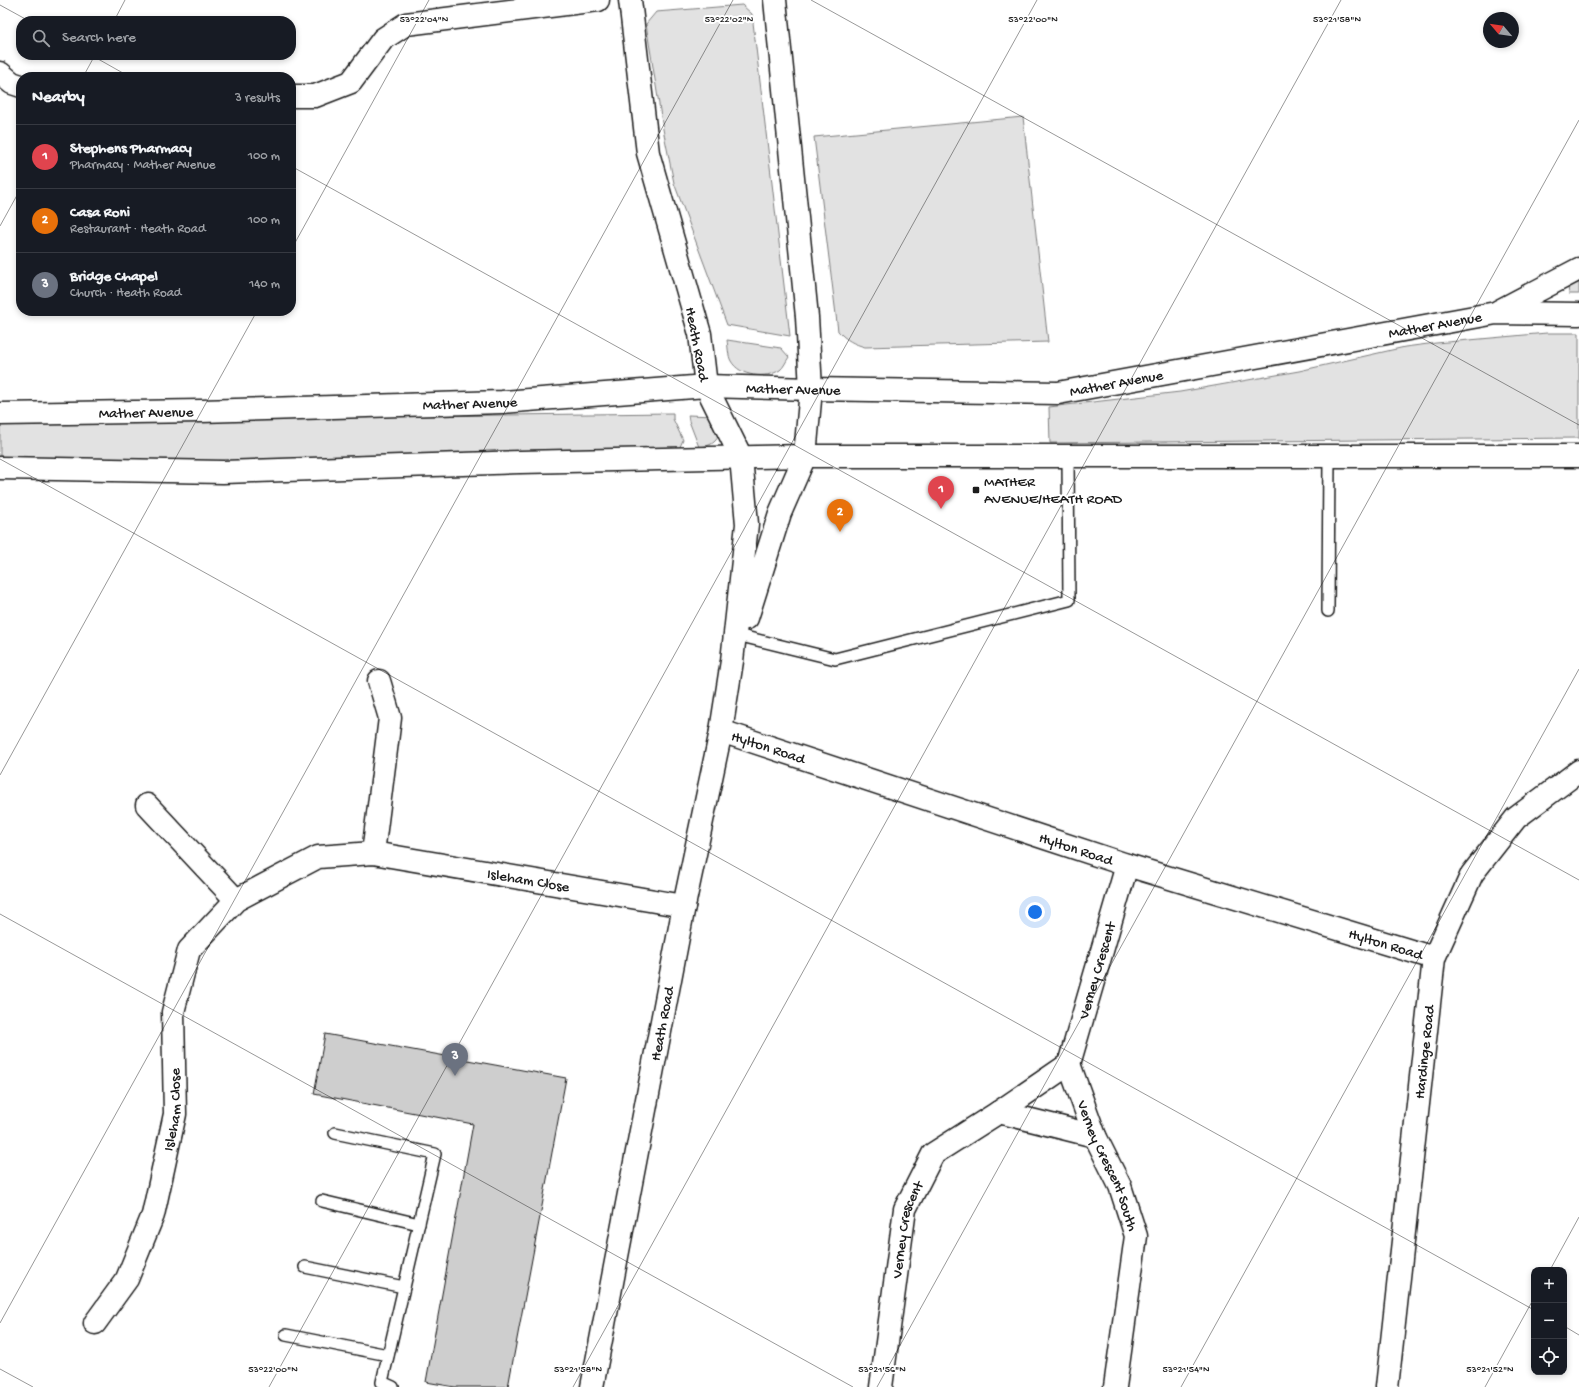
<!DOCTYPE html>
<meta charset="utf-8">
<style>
body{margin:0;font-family:"Gochi Hand",sans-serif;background:#242831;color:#f1f3f6}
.controls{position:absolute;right:12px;bottom:12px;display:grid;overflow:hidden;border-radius:8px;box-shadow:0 2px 6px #0003}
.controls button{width:36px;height:36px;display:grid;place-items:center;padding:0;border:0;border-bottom:1px solid #363941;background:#171b24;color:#f1f3f6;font:20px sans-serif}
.compass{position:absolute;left:1483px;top:12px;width:36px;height:36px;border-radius:50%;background:#171b24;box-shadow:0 2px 6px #0003;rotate:299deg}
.you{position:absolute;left:1035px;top:912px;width:14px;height:14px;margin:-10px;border:3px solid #fff;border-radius:50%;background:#1a73e8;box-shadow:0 0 0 6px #1a73e833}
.badge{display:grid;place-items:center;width:26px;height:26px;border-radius:50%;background:#919294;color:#fff;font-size:13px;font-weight:700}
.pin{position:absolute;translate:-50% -33px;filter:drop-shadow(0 1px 2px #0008)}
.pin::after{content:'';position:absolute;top:21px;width:14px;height:12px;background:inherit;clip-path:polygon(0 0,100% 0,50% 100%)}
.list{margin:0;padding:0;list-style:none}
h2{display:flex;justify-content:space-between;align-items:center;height:52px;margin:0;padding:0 16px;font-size:17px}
h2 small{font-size:13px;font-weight:400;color:#9ea1a6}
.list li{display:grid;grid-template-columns:26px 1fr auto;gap:12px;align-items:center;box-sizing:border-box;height:64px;padding:0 16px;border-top:1px solid #363941}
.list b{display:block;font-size:15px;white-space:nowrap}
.list p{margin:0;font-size:13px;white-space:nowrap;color:#9ea1a6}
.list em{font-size:13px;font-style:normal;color:#9ea1a6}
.icon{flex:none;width:22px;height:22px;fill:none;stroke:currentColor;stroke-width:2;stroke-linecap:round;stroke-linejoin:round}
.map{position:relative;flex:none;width:1579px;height:1387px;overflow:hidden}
.search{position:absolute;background:#171b24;box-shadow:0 2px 6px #0003;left:16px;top:16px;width:280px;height:44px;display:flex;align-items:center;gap:10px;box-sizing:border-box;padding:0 14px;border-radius:16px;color:#9ea1a6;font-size:15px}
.panel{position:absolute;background:#171b24;box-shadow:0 2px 6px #0003;left:16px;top:72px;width:280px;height:244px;border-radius:16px}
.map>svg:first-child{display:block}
</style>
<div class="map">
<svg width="1579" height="1387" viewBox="0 0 1579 1387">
<rect width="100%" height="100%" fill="#fff"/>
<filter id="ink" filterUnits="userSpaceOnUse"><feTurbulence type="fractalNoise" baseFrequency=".025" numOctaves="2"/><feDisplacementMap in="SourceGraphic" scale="8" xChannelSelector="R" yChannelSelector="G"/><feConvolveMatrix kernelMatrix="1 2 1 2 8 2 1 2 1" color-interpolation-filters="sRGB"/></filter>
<g filter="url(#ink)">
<g fill="#e2e2e2" stroke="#7f7f7f">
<path d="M742,5l10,9 38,322 -63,-11 -53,-142 -11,-54 -17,-105 10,-12z"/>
<path d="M1023,117l25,225 -183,5c-11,-3 -19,-7 -27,-16l-24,-194z"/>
<path d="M1579,282v12h-10l-1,-7z"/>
<path d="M1547,333h32v105l-529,5 -1,-36 131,-15 119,-21 106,-24 31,-4z"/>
<path d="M727,340l54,8 8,9c-3,4 -5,10 -9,13 -14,9 -40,7 -49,-9 -3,-5 -3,-15 -4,-21z"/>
<path d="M673,413v6l10,21 -4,9 -542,15 -137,-2v-41z"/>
<path d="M688,415l26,1 7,15c-5,12 -10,15 -22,16l-10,-26z"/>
</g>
<path fill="#cecece" stroke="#1c1c1c" d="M325,1034l241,44 -58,309h-53l-29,-5 47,-258 -159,-30z"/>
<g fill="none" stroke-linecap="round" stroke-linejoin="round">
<g stroke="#1c1c1c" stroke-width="14">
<g id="lane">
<path d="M1328,611l1,-155"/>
<path d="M741,636l94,23 234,-59 -1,-144"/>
<path d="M335,1133l100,21 -53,228 11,5"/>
<path d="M322,1201l97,23"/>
<path d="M305,1267l99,20"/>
<path d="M286,1335l102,20"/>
</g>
</g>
<g stroke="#1c1c1c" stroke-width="25">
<g id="street">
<path d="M0,73l12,10 9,3"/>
<path d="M291,96h24l36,-14 32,-43 23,-15 192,-24"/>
<path d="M747,618l33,-105 25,-57 6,-67 -4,-72 -32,-317"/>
<path id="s1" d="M721,731l406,134 307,93"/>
<path d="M147,805l89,95"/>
<path d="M373,853l17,-135 -11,-37"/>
<path id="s2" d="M1069,1064l26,72 25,50 16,50 -21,151"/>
<path d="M999,1112l96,24"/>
<path id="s3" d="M95,1323l32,-44 26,-64 22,-101 -2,-102 16,-62 47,-50 82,-43 55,-4 311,53"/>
<path id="s4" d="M592,1387l92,-481 37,-175 11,-70 15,-137 -6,-67 -35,-71 -6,-52 -52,-181 -18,-153"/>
<path id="s5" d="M881,1387l24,-178 28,-55 66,-42 70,-48 58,-199"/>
<path id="s6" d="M1387,1387l47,-429 38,-84 44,-56 63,-47"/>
</g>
</g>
<g stroke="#1c1c1c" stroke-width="25">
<g id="secondary">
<path d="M1499,311l80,-42"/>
<path id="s7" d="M0,414l201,-3 301,-9 204,-16 105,3 247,4 438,-80 83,1"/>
<path d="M0,468l223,4 297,-10 285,-6h774"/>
</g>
</g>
<use href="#lane" stroke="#fff" stroke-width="11"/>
<use href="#street" stroke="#fff" stroke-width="22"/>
<use href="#secondary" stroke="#fff" stroke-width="22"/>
</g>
</g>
<path fill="none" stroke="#1c1c1c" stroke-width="1" stroke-opacity="0.45" d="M811,0l768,425M0,5l29,16M114,21l11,-21M91,55l39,22M83,77l12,-22M291,166l1288,714M0,226l21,-38M291,250l138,-250M0,459l1534,851M0,775l257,-464M0,914l853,473M1550,1270l29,-53M0,1323l733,-1323M1564,1326l15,9M0,1369l33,18M269,1387l768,-1387M573,1387l768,-1387M877,1387l702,-1267M1181,1387l398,-718M1485,1387l49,-89"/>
<rect fill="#1c1c1c" stroke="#fff" stroke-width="1.5" x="972" y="486" width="8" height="8" rx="2"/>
<g text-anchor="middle" stroke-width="4" stroke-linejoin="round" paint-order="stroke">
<g font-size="15" fill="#1c1c1c" stroke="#fff">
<text dy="5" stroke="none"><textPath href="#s7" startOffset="1442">Mather Avenue</textPath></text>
<text transform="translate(698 344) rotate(79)" y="5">Heath Road</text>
<text dy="5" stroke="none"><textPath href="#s7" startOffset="1118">Mather Avenue</textPath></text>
<text dy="5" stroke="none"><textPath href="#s7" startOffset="794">Mather Avenue</textPath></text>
<text dy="5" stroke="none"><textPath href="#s7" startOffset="470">Mather Avenue</textPath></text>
<text dy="5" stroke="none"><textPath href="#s7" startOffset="146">Mather Avenue</textPath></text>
<text dy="5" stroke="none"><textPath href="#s1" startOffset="50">Hylton Road</textPath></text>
<text dy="5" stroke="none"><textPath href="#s1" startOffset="374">Hylton Road</textPath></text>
<text dy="5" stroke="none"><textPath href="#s3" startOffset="767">Isleham Close</textPath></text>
<text dy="5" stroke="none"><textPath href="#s1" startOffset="698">Hylton Road</textPath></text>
<text dy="5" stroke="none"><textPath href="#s5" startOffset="502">Verney Crescent</textPath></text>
<text dy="5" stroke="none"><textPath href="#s4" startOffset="370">Heath Road</textPath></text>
<text dy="5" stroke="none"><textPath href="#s6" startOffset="337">Hardinge Road</textPath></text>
<text dy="5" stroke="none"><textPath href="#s3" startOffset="231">Isleham Close</textPath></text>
<text dy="5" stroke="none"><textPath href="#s2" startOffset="109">Verney Crescent South</textPath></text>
<text dy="5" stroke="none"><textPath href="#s5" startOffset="160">Verney Crescent</textPath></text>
</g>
<g font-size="15" fill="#1c1c1c" stroke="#fff" text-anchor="start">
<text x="984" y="486">MATHER<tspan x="984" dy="17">AVENUE/HEATH ROAD</tspan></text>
</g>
</g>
<g font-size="10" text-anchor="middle" fill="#1c1c1c" stroke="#fff" stroke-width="4" stroke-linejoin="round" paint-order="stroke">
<text x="729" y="22">53°22'02"N</text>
<text x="424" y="22">53°22'04"N</text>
<text x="1033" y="22">53°22'00"N</text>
<text x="1337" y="22">53°21'58"N</text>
<text x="273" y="1372">53°22'00"N</text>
<text x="578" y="1372">53°21'58"N</text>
<text x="882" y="1372">53°21'56"N</text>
<text x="1186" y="1372">53°21'54"N</text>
<text x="1490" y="1372">53°21'52"N</text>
</g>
</svg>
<div class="controls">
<button>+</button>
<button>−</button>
<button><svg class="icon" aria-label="locate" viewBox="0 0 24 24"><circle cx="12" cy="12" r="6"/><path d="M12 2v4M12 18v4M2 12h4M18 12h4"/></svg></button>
</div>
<svg class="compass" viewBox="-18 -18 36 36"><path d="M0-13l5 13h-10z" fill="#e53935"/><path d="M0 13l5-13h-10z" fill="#9ea1a6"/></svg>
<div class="you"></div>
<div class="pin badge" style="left:941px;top:509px;background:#e0444e">1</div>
<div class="pin badge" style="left:840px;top:532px;background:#e8710a">2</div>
<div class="pin badge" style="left:455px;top:1076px;background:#6b7280">3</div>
<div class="search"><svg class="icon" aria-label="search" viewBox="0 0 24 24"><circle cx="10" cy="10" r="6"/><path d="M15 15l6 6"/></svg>Search here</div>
<section class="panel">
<h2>Nearby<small>3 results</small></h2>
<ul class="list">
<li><span class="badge" style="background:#e0444e">1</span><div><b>Stephens Pharmacy</b><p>Pharmacy · Mather Avenue</p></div><em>100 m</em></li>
<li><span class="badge" style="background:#e8710a">2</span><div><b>Casa Roni</b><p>Restaurant · Heath Road</p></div><em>100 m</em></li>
<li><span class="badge" style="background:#6b7280">3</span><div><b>Bridge Chapel</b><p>Church · Heath Road</p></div><em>140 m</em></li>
</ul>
</section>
</div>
